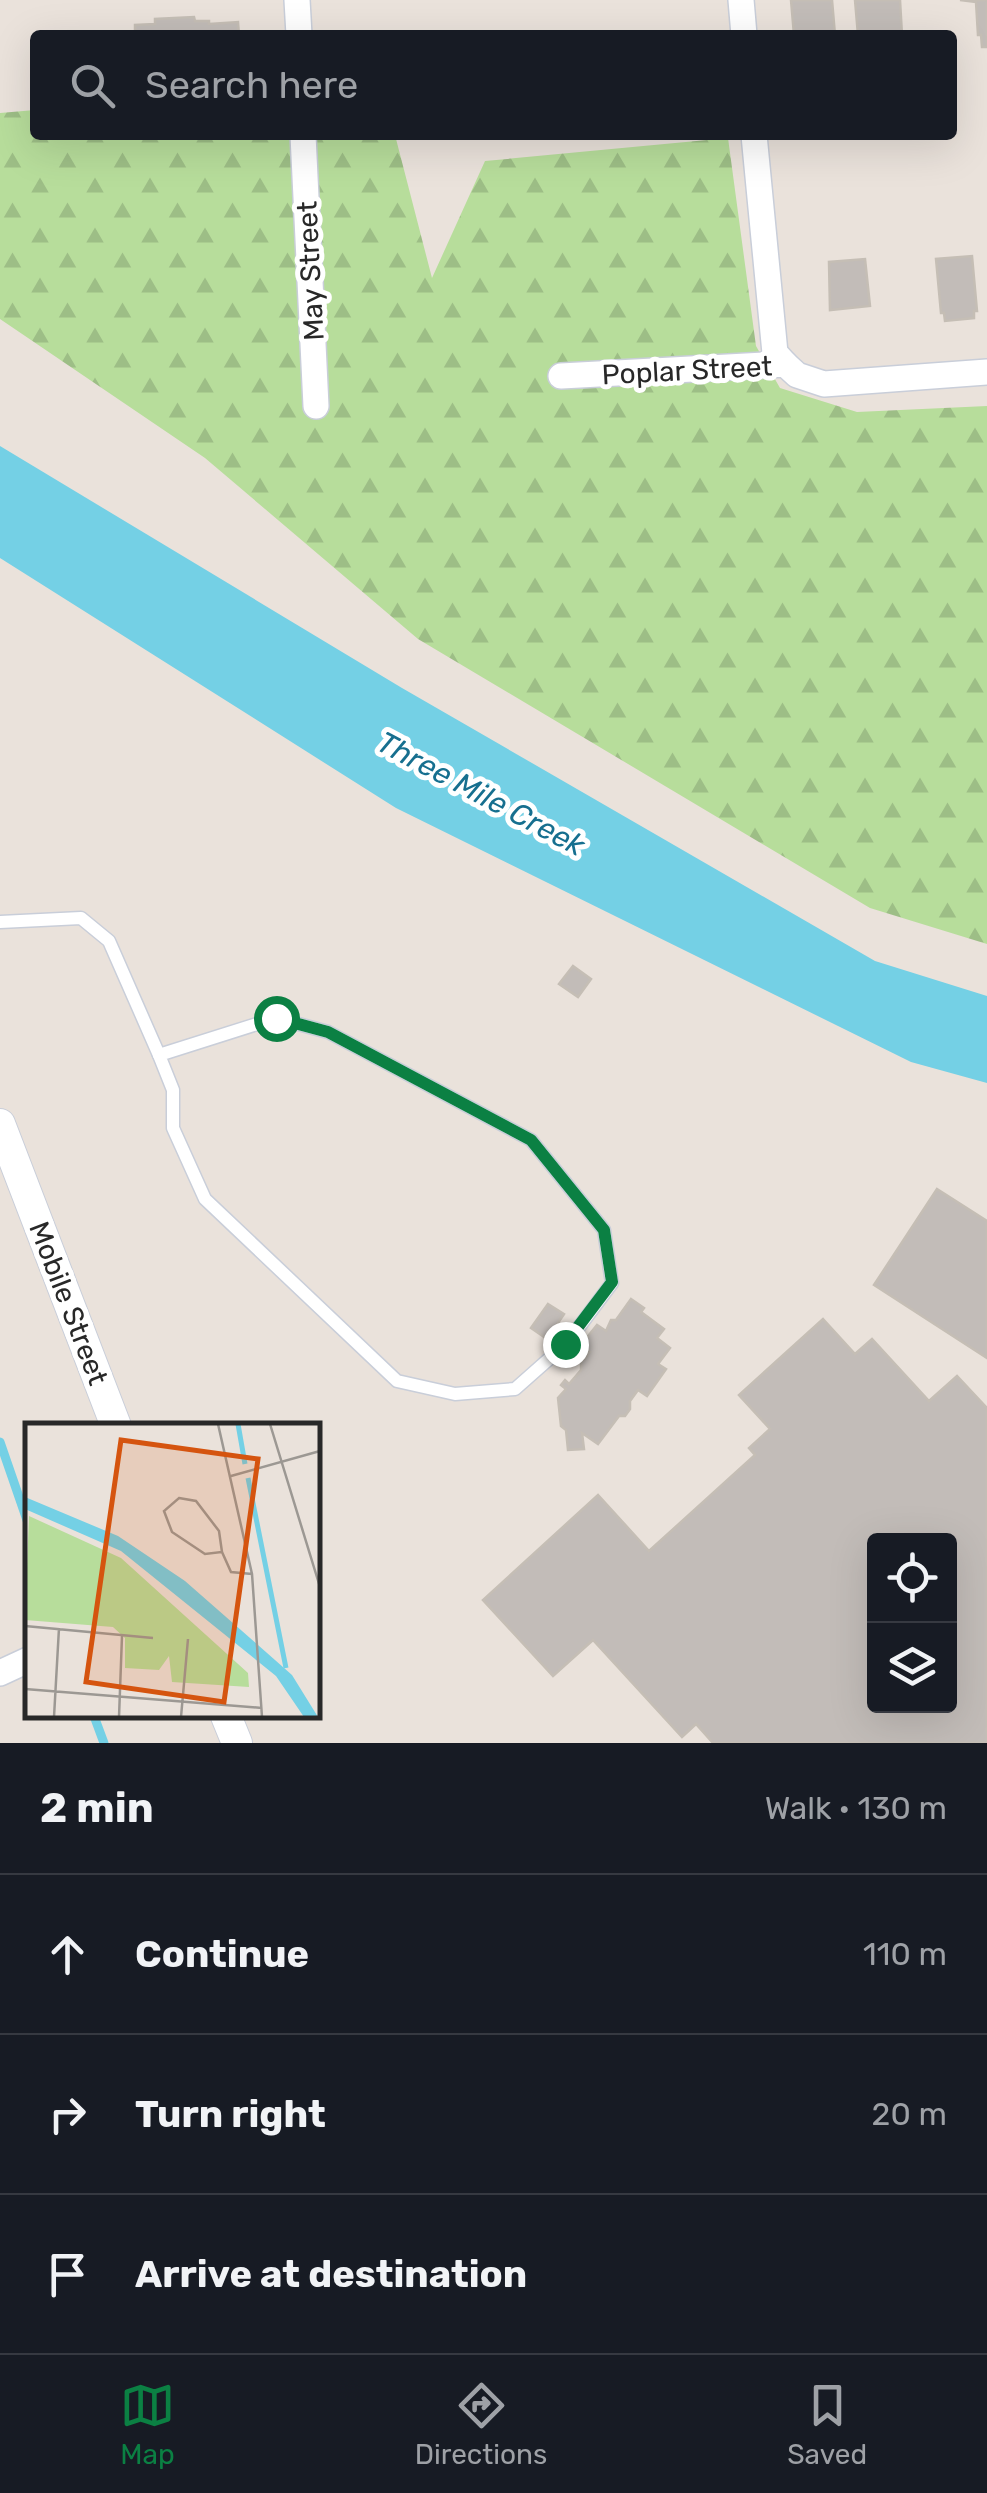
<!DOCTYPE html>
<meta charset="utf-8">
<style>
body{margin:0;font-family:Rubik,sans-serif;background:#242831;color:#f1f3f6}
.controls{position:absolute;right:30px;bottom:30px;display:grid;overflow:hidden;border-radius:10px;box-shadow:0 10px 40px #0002}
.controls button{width:90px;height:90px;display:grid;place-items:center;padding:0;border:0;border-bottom:2px solid #363941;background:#171b24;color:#f1f3f6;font:50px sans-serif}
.stop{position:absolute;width:30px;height:30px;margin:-22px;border:8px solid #0b8043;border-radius:50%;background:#fff}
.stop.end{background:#0b8043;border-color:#fff;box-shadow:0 2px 10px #0008}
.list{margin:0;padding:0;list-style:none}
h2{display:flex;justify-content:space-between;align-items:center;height:130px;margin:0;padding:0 40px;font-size:42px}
h2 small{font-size:32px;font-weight:400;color:#9ea1a6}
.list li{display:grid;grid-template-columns:65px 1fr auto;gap:30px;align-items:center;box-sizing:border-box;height:160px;padding:0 40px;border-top:2px solid #363941}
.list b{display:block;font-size:38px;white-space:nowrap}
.list em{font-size:32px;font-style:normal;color:#9ea1a6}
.icon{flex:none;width:55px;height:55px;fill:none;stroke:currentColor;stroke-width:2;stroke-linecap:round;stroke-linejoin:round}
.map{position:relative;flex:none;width:987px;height:1743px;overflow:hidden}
.search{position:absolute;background:#171b24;box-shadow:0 10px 40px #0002;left:30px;right:30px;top:30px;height:110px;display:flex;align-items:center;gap:25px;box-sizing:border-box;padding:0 35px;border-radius:10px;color:#9ea1a6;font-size:38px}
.sheet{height:610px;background:#171b24}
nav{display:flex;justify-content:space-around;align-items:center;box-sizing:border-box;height:140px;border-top:2px solid #363941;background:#171b24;font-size:28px;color:#9ea1a6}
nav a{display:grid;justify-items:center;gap:5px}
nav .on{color:#0b8043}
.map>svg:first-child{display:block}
</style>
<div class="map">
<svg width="987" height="1743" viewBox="0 0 987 1743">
<defs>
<pattern id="forest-firs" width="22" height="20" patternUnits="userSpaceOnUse" patternTransform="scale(2.5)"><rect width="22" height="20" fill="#b7dd9b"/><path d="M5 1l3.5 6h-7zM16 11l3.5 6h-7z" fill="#9dbe86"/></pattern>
</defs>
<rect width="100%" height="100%" fill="#eae2db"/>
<path fill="url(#forest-firs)" d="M35,110v25h360l37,143 53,-117 243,-23 28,208 24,42 77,24 130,-6v538l-117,-36 -452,-269 -213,-181 -205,-139v-206z"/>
<path fill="#74d0e5" d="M0,446l402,242 473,273 112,35v87l-76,-21 -515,-254 -396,-250z"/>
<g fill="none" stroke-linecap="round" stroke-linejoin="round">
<g stroke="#74d0e5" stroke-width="9">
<path d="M0,1442l28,81"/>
<path d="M94,1716l10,27"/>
</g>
</g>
<g fill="#c2bcb8" stroke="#c5beb5" stroke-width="2.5" fill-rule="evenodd">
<path d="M791,0h41l3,35h-41z"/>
<path d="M855,0h45l2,35h-44z"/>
<path d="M960,0h27v47h-5l-1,-12h-3l-2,-33z"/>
<path d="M194,17l1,4h14v3l29,-2 1,13h-104v-10l20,-1v-5z"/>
<path d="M972,256l5,55h-3v7l-29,3 -1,-8h-3l-5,-54z"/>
<path d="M865,259l5,47 -40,4 -1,-48z"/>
<path d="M573,966l18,13 -13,18 -19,-13z"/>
<path d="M937,1189l50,32v137l-113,-73z"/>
<path d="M631,1299l13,9 -3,4 23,17 -7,9 13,10 -12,16 8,5 -19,27 -9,-6 -8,11v8l-5,7h-6l-21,28 -16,-11 2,16 -16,1 -2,-20 -5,-4 -3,-28 8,-9 -5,-4 4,-5 4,4 12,-14v-8l9,-10 -9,-7 16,-20 9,6 5,-11h5z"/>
<path d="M548,1304l16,10 -17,25 -16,-11z"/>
<path d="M823,1319l32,35 17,-15 57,62 28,-25 30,32v335h-274l-17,-19 -14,13 -89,-97 -40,36 -70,-76 115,-105 51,56 106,-96 -6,-7 21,-19 -31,-34zM874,1540h76v166h-76z"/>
</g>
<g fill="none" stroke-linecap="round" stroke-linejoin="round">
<g stroke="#c9ced9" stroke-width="15">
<g id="service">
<path d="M0,922l81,-4 28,23 50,114"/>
<path d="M276,1018l52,14 203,108 73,90 8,53 -45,60 -52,46 -60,5 -58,-13 -192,-182 -32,-71v-38l-14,-35z"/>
</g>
</g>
<g stroke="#c9ced9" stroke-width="28">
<g id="minor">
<path d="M297,0l2,35"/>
<path d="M741,0l3,35"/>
<path d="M303,135l13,271"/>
<path d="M754,135l21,218 10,11"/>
<path d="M561,376l224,-12 12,11 27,9 163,-12"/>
<path d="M0,1673l28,-13"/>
</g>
</g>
<g stroke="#c9ced9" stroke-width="32">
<g id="tertiary">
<path d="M0,1124l116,302"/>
<path d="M226,1716l11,27"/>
</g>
</g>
<use href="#service" stroke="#fff" stroke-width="12"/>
<use href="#minor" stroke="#fff" stroke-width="25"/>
<use href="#tertiary" stroke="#fff" stroke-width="30"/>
</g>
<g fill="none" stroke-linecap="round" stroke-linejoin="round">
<path stroke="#0b8043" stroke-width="12" d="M276,1018l52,14 203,108 73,90 8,52 -47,62"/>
</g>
<g text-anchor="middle" stroke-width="10" stroke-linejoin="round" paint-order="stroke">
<g font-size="28" fill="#282828" stroke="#fff">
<text transform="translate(310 271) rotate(-93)" y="10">May Street</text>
<text transform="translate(687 370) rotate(-3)" y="10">Poplar Street</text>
<text transform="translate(69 1303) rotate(69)" y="10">Mobile Street</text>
</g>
<g font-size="30" font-style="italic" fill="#166f8f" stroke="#fff">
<text transform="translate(481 794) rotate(28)" y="10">Three Mile Creek</text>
</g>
</g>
<g transform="translate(25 1423)">
<rect width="295" height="295" fill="#eae2db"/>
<path d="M4,93l92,42 127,115 1,14 -77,-5 -3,-26 -10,14 -34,-2v-30l-12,-11 -88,-7z" fill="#b7dd9b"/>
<path d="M0,74l93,39 67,45 107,94 26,42h-14l-28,-41 -155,-125 -96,-42z" fill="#74d0e5"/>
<path fill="none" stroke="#74d0e5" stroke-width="5" d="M213,1l7,40M223,55l38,190"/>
<path fill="none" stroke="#9c9893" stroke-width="2.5" d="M193,1l34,150 10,143M245,1l50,163M206,53l89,-25M154,75l17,3 23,30 3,21 -17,2 -33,-22 -8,-21zM197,129l9,20 21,2M0,203l128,12M0,266l237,19M29,294l5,-89M94,294l3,-81M156,294l7,-78"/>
<path fill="#d5540f" fill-opacity="0.15" stroke="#d5540f" stroke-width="5" d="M96,17l137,19 -34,243 -138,-20z"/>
<rect width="295" height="295" fill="none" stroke="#282828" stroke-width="5"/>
</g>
</svg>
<div class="controls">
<button><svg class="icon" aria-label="locate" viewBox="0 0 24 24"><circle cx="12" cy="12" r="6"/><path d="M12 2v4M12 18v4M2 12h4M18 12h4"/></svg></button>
<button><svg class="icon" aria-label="layers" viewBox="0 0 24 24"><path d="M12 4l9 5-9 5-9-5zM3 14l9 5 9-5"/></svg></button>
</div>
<div class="stop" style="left:276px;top:1018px"></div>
<div class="stop end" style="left:565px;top:1344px"></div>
<div class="search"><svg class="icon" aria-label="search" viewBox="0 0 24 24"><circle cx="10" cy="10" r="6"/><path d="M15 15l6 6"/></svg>Search here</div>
</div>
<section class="sheet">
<h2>2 min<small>Walk · 130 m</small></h2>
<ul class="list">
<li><svg class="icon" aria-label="ahead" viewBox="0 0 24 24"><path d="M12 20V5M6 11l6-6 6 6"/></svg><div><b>Continue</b></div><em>110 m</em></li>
<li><svg class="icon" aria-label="right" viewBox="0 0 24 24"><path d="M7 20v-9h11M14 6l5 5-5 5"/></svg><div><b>Turn right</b></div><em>20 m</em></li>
<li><svg class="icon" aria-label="arrive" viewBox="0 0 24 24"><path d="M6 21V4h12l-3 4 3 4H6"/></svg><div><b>Arrive at destination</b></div></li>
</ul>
</section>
<nav>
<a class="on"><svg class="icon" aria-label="map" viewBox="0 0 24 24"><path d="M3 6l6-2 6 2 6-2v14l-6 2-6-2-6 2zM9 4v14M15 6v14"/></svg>Map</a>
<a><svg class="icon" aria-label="directions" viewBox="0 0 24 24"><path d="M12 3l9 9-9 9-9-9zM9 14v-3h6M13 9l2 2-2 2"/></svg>Directions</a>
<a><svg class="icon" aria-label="saved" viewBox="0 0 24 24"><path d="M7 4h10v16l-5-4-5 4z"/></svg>Saved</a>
</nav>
